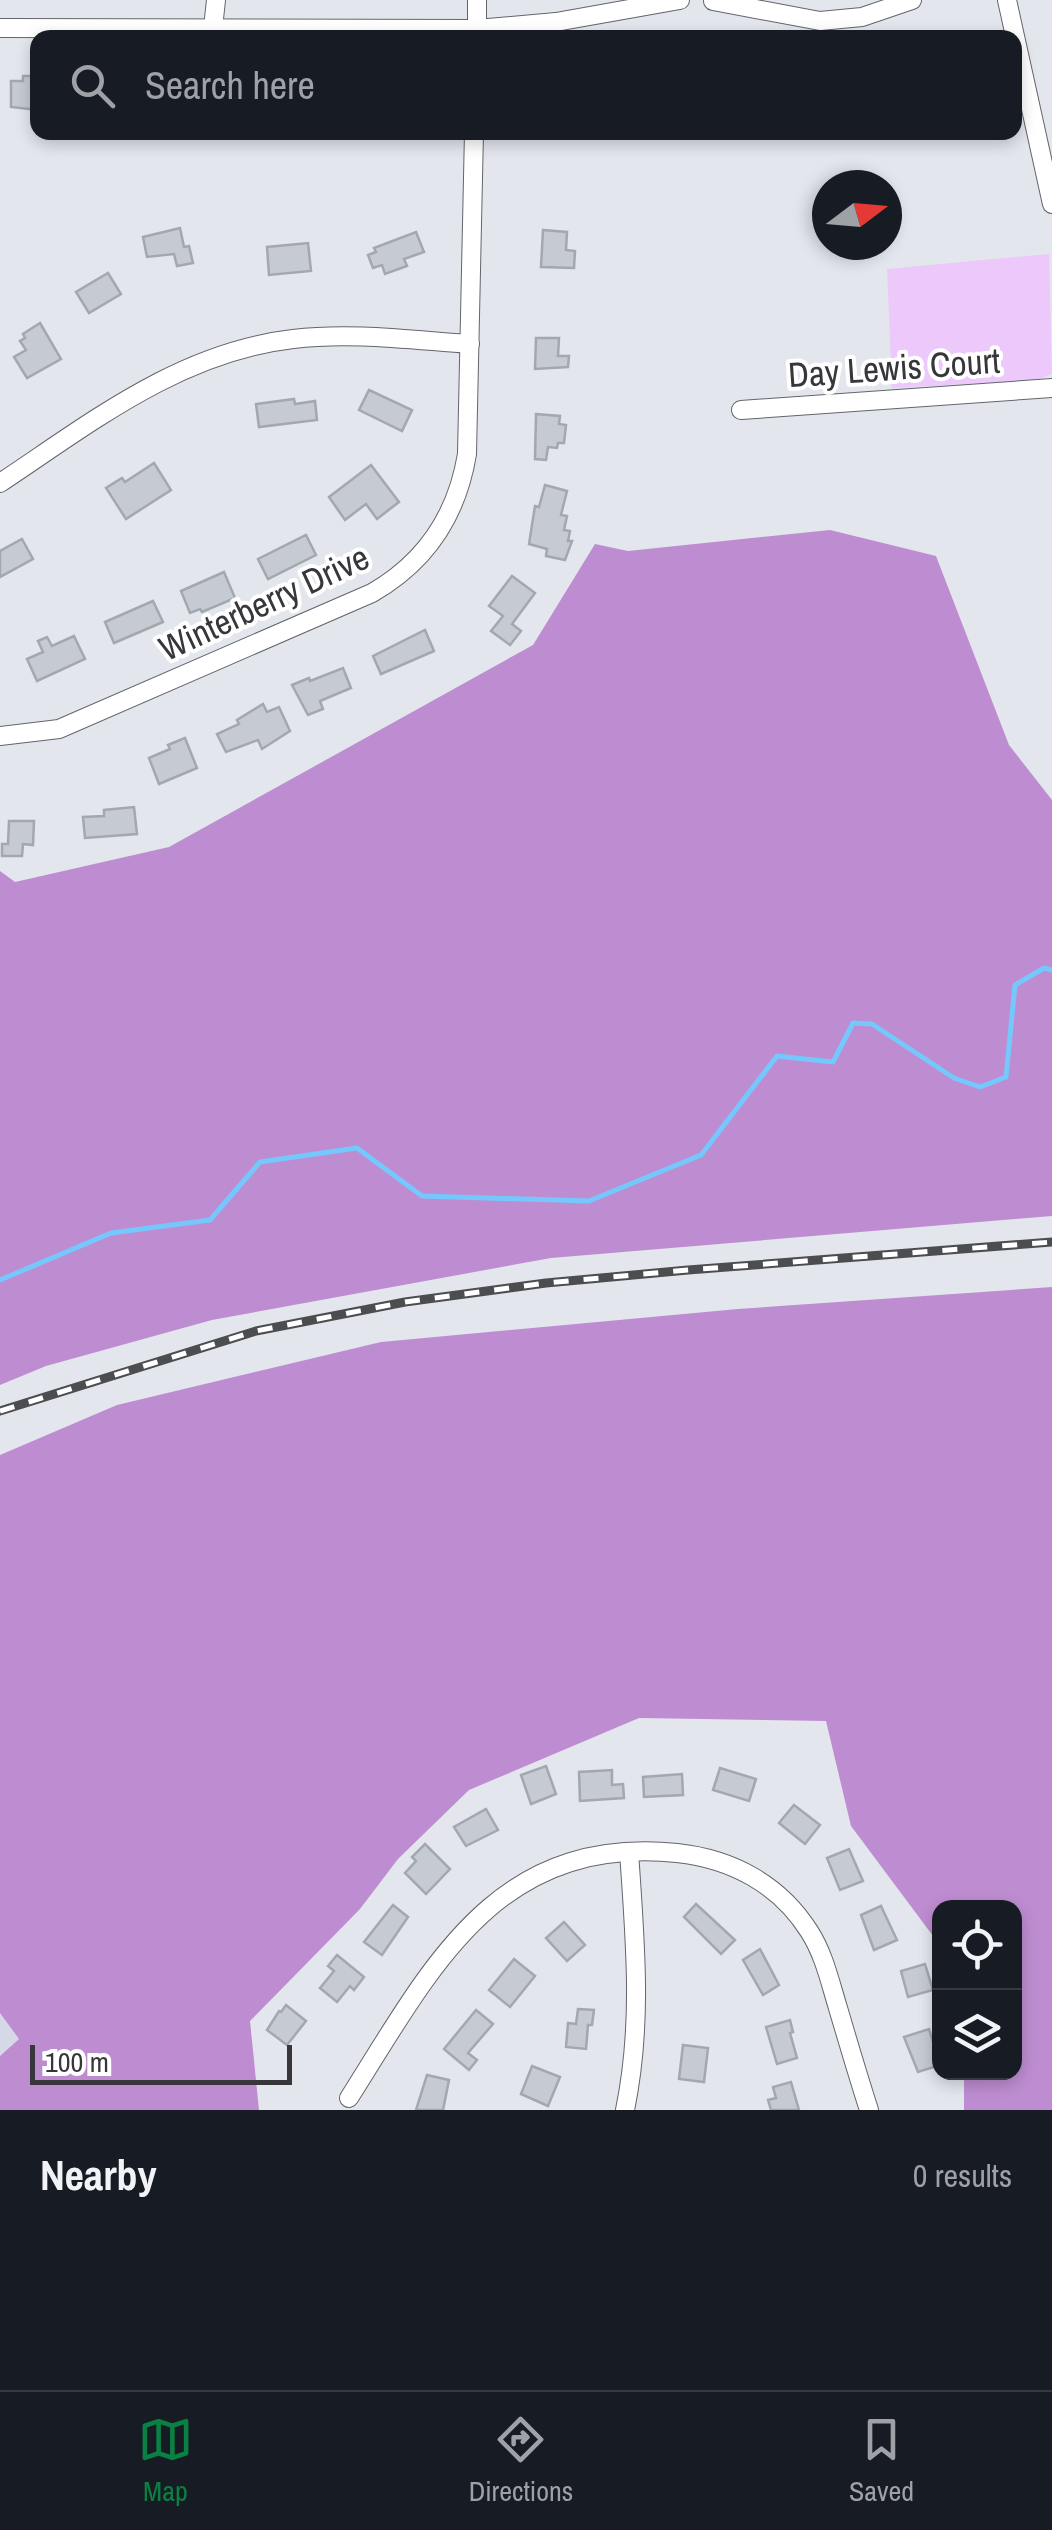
<!DOCTYPE html>
<style>
body{margin:0;font-family:"Archivo Narrow",sans-serif;background:#20242c;color:#f1f3f6}
.controls{position:absolute;right:30px;bottom:30px;display:grid;overflow:hidden;border-radius:20px;box-shadow:0 5px 15px #0003}
.controls button{width:90px;height:90px;display:grid;place-items:center;padding:0;border:0;border-bottom:2px solid #363941;background:#171b24;color:#f1f3f6;font:50px sans-serif}
.compass{position:absolute;left:812px;top:170px;width:90px;height:90px;border-radius:50%;background:#171b24;box-shadow:0 5px 15px #0003;rotate:74deg}
.scale{position:absolute;left:30px;bottom:25px;width:262px;box-sizing:border-box;padding-left:10px;border:5px solid #37373b;border-top:0;font-size:28px;line-height:35px;white-space:nowrap;color:#37373b;-webkit-text-stroke:8px #fff;paint-order:stroke}
.list{margin:0;padding:0;list-style:none}
h2{display:flex;justify-content:space-between;align-items:center;height:130px;margin:0;padding:0 40px;font-size:42px}
h2 small{font-size:32px;font-weight:400;color:#9ea1a6}
.icon{flex:none;width:55px;height:55px;fill:none;stroke:currentColor;stroke-width:2;stroke-linecap:round;stroke-linejoin:round}
.map{position:relative;flex:none;width:1052px;height:2110px;overflow:hidden}
.search{position:absolute;background:#171b24;box-shadow:0 5px 15px #0003;left:30px;right:30px;top:30px;height:110px;display:flex;align-items:center;gap:25px;box-sizing:border-box;padding:0 35px;border-radius:20px;color:#9ea1a6;font-size:38px}
.sheet{height:280px;background:#171b24}
nav{display:flex;justify-content:space-around;align-items:center;box-sizing:border-box;height:140px;border-top:2px solid #363941;background:#171b24;font-size:28px;color:#9ea1a6}
nav a{display:grid;justify-items:center;gap:5px}
nav .on{color:#0b8043}
.map>svg:first-child{display:block}
</style>
<div class="map">
<svg width="1052" height="2110" viewBox="0 0 1052 2110">
<rect width="100%" height="100%" fill="#e4e6ee"/>
<path fill="#d5d8e7" d="M0,2013l19,26 -19,17z"/>
<path fill="#ecc8fb" d="M1049,254l3,120 -15,6 -145,8 -5,-119z"/>
<g fill="#be8dd1">
<path d="M830,530l106,26 73,189 43,55v416l-501,42 -339,62 -166,46 -46,19v-514l15,11 154,-35 364,-202 62,-101 33,7z"/>
<path d="M1052,1287v823h-88v-37l50,-1v-164h-74l-1,36 -88,-118 -25,-105 -187,-3 -170,72 -71,69 -38,50 -110,112 9,89h-259v-54l19,-17 -19,-26v-558l117,-50 264,-63 357,-33z"/>
</g>
<g fill="none" stroke-linecap="round" stroke-linejoin="round">
<path stroke="#75c7fc" stroke-width="5" d="M0,1280l111,-47 99,-13 50,-58 97,-14 65,48 167,5 112,-46 76,-99 56,6 20,-39 19,1 82,54 26,9 26,-10 9,-92 29,-17 8,2"/>
</g>
<g fill="#c6cbd2" stroke="#a3a8af" stroke-width="2.5">
<path d="M23,76h15v34l-27,-3v-26h12z"/>
<rect x="370" y="132" width="25" height="6"/>
<path d="M180,228l4,19 5,-1 4,17 -16,3 -3,-12 -27,3 -4,-20z"/>
<path d="M543,230l24,2 -1,18 9,1 -1,17 -33,-1z"/>
<path d="M416,232l8,20 -20,7 3,7 -22,8 -3,-9 -9,3 -5,-13 8,-3 -2,-4z"/>
<path d="M308,243l3,28 -42,4 -2,-28z"/>
<path d="M108,273l13,21 -32,19 -13,-21z"/>
<path d="M40,323l21,36 -34,19 -13,-21 12,-7 -6,-9 5,-3 -2,-4z"/>
<path d="M536,338h23l-1,18h11l-1,11 -33,2z"/>
<path d="M369,390l43,20 -10,21 -43,-21z"/>
<path d="M294,399l1,5 20,-3 2,19 -58,7 -3,-23z"/>
<path d="M536,414l24,2 -1,8 7,1 -2,18h-6l-1,5 -9,-1 -2,13 -11,-1z"/>
<path d="M154,463l17,27 -45,29 -20,-31 16,-10 3,4z"/>
<path d="M371,465l28,37 -22,17 -11,-15 -21,16 -16,-23z"/>
<path d="M545,485l22,6 -6,24 6,1 -3,14 6,1 -2,10h4l-7,19 -19,-4 1,-7 -18,-5 6,-38 4,1z"/>
<path d="M306,535l10,20 -48,24 -10,-20z"/>
<path d="M22,539l11,20 -33,18v-26z"/>
<path d="M224,572l11,26 -33,14 -2,-3 -10,4 -9,-22z"/>
<path d="M512,576l23,17 -23,31 9,7 -11,14 -19,-14 12,-15 -14,-10z"/>
<path d="M153,601l10,21 -49,21 -9,-21z"/>
<path d="M425,630l9,21 -53,23 -8,-18z"/>
<path d="M74,636l11,23 -48,22 -10,-22 16,-7 -5,-11 9,-4 5,9z"/>
<path d="M343,668l8,20 -31,13 3,8 -15,6 -16,-30 17,-7 1,3z"/>
<path d="M263,704l4,8 12,-5 11,24 -28,18 -4,-9 -32,12 -9,-18 22,-10 -2,-4z"/>
<path d="M185,738l12,30 -38,16 -10,-26 21,-9 -2,-4z"/>
<path d="M134,807l3,27 -52,4 -2,-21 21,-1v-6z"/>
<path d="M9,821h25l-1,24 -10,-1 -1,12h-20v-12h6z"/>
<path d="M546,1766l10,28 -25,10 -10,-29z"/>
<path d="M720,1768l36,11 -7,22 -36,-11z"/>
<path d="M612,1770v15l11,-1 1,14 -44,3 -1,-29z"/>
<path d="M682,1774l1,21 -39,2 -1,-20z"/>
<path d="M794,1805l26,20 -15,19 -26,-21z"/>
<path d="M486,1809l12,21 -32,16 -12,-19z"/>
<path d="M425,1844l25,25 -24,25 -21,-21 11,-12 -4,-4z"/>
<path d="M849,1849l14,32 -23,9 -13,-32z"/>
<path d="M696,1904l39,36 -14,14 -37,-37z"/>
<path d="M393,1905l15,12 -26,38 -18,-13z"/>
<path d="M881,1906l16,34 -23,10 -13,-35z"/>
<path d="M564,1922l21,23 -18,16 -21,-23z"/>
<path d="M760,1949l19,36 -16,10 -20,-35z"/>
<path d="M337,1955l27,22 -10,13 -4,-4 -13,16 -17,-14 14,-17 -6,-5z"/>
<path d="M514,1959l21,17 -25,31 -21,-17z"/>
<path d="M925,1964l8,26 -25,7 -7,-26z"/>
<path d="M286,2005l20,16 -19,24 -20,-15 12,-19 2,1z"/>
<path d="M578,2009l16,1 -2,15h-4l-2,24 -20,-2 2,-24 8,1z"/>
<path d="M476,2010l17,14 -25,29 9,7 -8,10 -25,-21z"/>
<path d="M790,2020l3,12 -3,1 7,25 -20,6 -11,-37z"/>
<path d="M929,2029l11,36 -22,7 -14,-35z"/>
<path d="M683,2045l25,3 -4,34 -25,-3z"/>
<path d="M532,2066l28,11 -12,29 -27,-12z"/>
<path d="M427,2075l22,5 -6,30h-27z"/>
<path d="M791,2082l8,28h-28l-3,-10 8,-2 -3,-11z"/>
</g>
<g fill="none" stroke-linecap="round" stroke-linejoin="round">
<g stroke="#63656c" stroke-width="20">
<g id="street">
<path d="M1007,0l45,204"/>
<path d="M713,1l107,20 42,-4 50,-17"/>
<path d="M0,28l477,1 79,-7 124,-22"/>
<path d="M213,28l3,-28"/>
<path d="M477,38v-38"/>
<path d="M741,410l311,-22"/>
<path d="M0,483c92,-61 180,-131 293,-144 58,-7 118,1 177,5"/>
<path d="M0,736l59,-7 313,-136c54,-31 85,-78 95,-139l7,-322"/>
<path d="M349,2098c83,-131 147,-263 328,-245 55,6 102,31 132,78 15,23 21,51 29,77 10,34 20,68 31,102"/>
<path d="M625,2110c18,-87 10,-170 4,-258"/>
</g>
</g>
<use href="#street" stroke="#fff" stroke-width="18"/>
<g stroke="#4c4d51" stroke-width="9">
<path id="rail" d="M0,1411l256,-80 149,-29 141,-19 142,-13 364,-28"/>
</g>
<use href="#rail" stroke="#fff" stroke-width="5" stroke-dasharray="15" stroke-linecap="butt"/>
</g>
<g text-anchor="middle" stroke-width="8" stroke-linejoin="round" paint-order="stroke">
<g font-size="35" fill="#37373b" stroke="#fff">
<text transform="translate(894 368) rotate(-4)" y="12">Day Lewis Court</text>
<text transform="translate(264 603) rotate(-25)" y="12">Winterberry Drive</text>
</g>
</g>
</svg>
<div class="controls">
<button><svg class="icon" aria-label="locate" viewBox="0 0 24 24"><circle cx="12" cy="12" r="6"/><path d="M12 2v4M12 18v4M2 12h4M18 12h4"/></svg></button>
<button><svg class="icon" aria-label="layers" viewBox="0 0 24 24"><path d="M12 4l9 5-9 5-9-5zM3 14l9 5 9-5"/></svg></button>
</div>
<svg class="compass" viewBox="-18 -18 36 36"><path d="M0-13l5 13h-10z" fill="#e53935"/><path d="M0 13l5-13h-10z" fill="#9ea1a6"/></svg>
<div class="scale">100 m</div>
<div class="search"><svg class="icon" aria-label="search" viewBox="0 0 24 24"><circle cx="10" cy="10" r="6"/><path d="M15 15l6 6"/></svg>Search here</div>
</div>
<section class="sheet">
<h2>Nearby<small>0 results</small></h2>
<ul class="list">
</ul>
</section>
<nav>
<a class="on"><svg class="icon" aria-label="map" viewBox="0 0 24 24"><path d="M3 6l6-2 6 2 6-2v14l-6 2-6-2-6 2zM9 4v14M15 6v14"/></svg>Map</a>
<a><svg class="icon" aria-label="directions" viewBox="0 0 24 24"><path d="M12 3l9 9-9 9-9-9zM9 14v-3h6M13 9l2 2-2 2"/></svg>Directions</a>
<a><svg class="icon" aria-label="saved" viewBox="0 0 24 24"><path d="M7 4h10v16l-5-4-5 4z"/></svg>Saved</a>
</nav>
